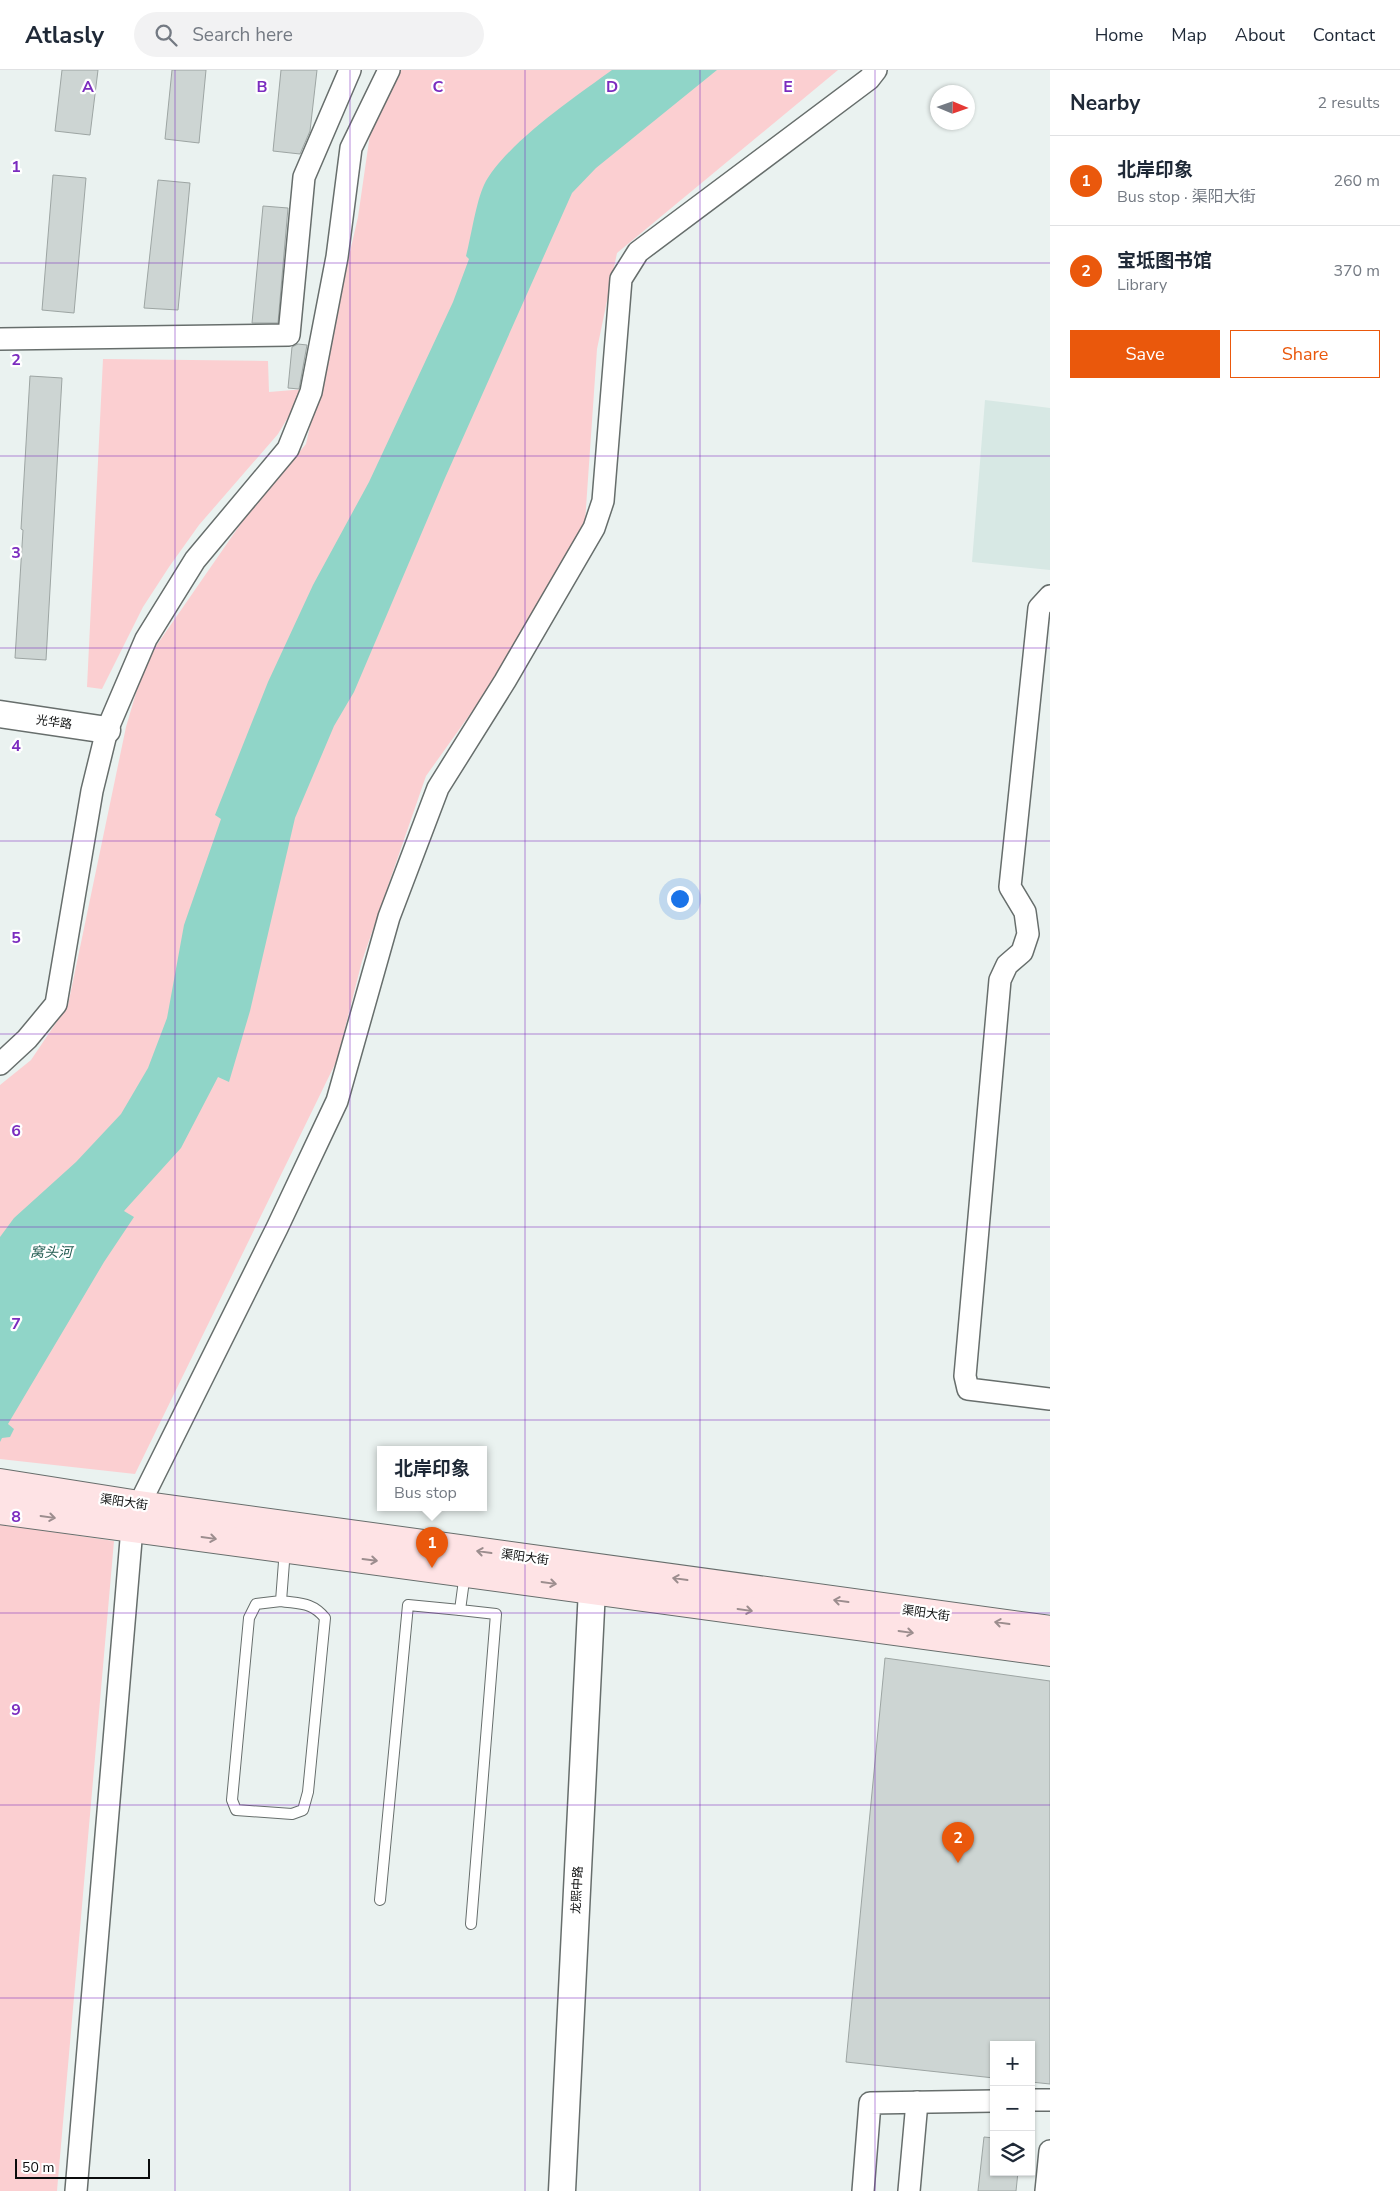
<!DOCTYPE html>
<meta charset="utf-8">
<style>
body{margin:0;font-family:"Nunito Sans","Noto Sans SC",sans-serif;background:#f2f2f3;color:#1f2937}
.controls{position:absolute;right:15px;bottom:15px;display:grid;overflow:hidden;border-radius:0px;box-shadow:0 1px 4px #0004}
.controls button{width:45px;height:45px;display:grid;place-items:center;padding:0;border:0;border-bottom:1px solid #e0e1e3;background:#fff;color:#1f2937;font:25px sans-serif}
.compass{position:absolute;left:930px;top:15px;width:45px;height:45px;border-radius:50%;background:#fff;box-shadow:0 1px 4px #0004;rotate:92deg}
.scale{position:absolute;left:15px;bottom:12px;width:135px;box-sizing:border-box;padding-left:5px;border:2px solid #0a0c0c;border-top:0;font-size:14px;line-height:18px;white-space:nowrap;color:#0a0c0c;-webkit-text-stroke:4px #fff;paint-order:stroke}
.you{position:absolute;left:679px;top:828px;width:18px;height:18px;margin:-12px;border:4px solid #fff;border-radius:50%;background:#1a73e8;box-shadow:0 0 0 8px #1a73e833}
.badge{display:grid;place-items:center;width:32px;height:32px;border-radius:50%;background:#ea580c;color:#fff;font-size:16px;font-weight:700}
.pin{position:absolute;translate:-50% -41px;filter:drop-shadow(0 1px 2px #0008)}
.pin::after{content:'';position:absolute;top:26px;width:18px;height:15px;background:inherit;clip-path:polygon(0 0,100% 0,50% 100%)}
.popup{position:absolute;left:377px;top:1376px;width:110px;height:65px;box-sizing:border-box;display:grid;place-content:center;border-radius:0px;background:#fff;filter:drop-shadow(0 1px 4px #0005);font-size:16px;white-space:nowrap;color:#747a83}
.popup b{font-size:19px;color:#1f2937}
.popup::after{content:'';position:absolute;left:50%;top:100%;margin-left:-10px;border:10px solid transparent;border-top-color:#fff}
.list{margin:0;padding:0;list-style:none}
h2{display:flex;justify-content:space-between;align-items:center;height:65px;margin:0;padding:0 20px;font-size:21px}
h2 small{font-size:16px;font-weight:400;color:#747a83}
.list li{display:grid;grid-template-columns:32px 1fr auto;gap:15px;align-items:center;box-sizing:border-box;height:90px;padding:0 20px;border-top:1px solid #e0e1e3}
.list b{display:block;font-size:19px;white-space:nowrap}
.list p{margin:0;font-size:16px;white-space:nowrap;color:#747a83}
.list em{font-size:16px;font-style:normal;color:#747a83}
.actions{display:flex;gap:10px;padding:15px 20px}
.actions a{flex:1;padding:11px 0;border:1px solid #ea580c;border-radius:0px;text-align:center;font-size:18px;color:#ea580c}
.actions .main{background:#ea580c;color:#fff}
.icon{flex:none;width:28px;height:28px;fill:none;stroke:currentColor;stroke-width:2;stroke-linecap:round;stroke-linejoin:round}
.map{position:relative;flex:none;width:1050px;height:2121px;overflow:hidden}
header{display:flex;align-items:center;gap:30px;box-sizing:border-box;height:70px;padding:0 25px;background:#fff;border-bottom:1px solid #e0e1e3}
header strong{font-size:24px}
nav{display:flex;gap:28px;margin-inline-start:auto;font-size:18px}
.search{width:350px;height:45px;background:#f2f2f3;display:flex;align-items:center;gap:12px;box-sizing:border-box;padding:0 18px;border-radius:28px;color:#747a83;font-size:19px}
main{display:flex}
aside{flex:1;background:#fff}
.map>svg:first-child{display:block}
</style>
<header>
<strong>Atlasly</strong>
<div class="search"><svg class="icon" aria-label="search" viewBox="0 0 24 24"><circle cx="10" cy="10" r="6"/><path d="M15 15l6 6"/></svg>Search here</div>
<nav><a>Home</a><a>Map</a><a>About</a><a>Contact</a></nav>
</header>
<main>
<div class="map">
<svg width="1050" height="2121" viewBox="0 0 1050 2121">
<rect width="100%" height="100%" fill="#eaf2f0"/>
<path fill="#d7e8e4" d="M985,330l65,8v162l-78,-8z"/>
<g fill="#fbcfd1">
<path d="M399,0h439l-221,183 -20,96 -12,173 -92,160 -67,94 -64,185 -25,99 -202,414 -135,-15v-374l31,-25 37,-55 58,-278 19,-65 99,-143 62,-75 52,-227 12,-83z"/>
<path d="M103,289l165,2 1,31 36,-3 -27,45 -79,91 -30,42 -26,40 -41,82 -15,-2z"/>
<path d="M0,1454l114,17 -57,650h-57z"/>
</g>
<path fill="#90d5c8" d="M612,0h105l-121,98 -24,25 -127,285 -91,214 -20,34 -39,92 -45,193 -21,71 -11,-5 -37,71 -57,63 10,6 -30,45 -96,162 6,5 -4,8 -8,1 -2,4v-205l14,-19 62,-56 45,-48 27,-46 19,-50 17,-93 37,-106 -6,-4 53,-133 45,-97 56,-103 84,-180 16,-43 -3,-3c5,-19 10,-54 18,-71 19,-39 92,-89 128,-115z"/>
<g fill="#cdd5d3" stroke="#9da5a3">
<path d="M62,0h36l-8,65 -35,-4z"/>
<path d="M172,0h34l-7,73 -34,-4z"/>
<path d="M281,0h36l-7,61 -10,23 -27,-3z"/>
<path d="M53,105l33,3 -12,135 -32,-3z"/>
<path d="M158,110l32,3 -12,127 -34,-2z"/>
<path d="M263,136l25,2 -10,115h-26z"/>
<path d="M298,274l9,1 -8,44 -11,-1 4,-41z"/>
<path d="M30,306l32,2 -16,282 -31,-2 8,-128 -2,-1z"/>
<path d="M885,1588l165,23v403l-19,-2v-37h-37v33l-148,-16z"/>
<path d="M984,2067l10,1v34h24l-2,19h-38z"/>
</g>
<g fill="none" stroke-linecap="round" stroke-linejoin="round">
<g stroke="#676e6c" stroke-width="12">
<g id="service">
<path d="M465,1503l-5,37 36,4 -25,310"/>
<path d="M281,1531c19,3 31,1 44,17l-17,174 -5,18 -11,4 -56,-4 -4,-10 17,-182 7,-14 25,-3 4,-52"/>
<path d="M380,1830l28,-295 52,5"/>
</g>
</g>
<g stroke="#676e6c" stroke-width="24">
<g id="minor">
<path d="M0,269l289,-4 15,-158 46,-107"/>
<path d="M1050,526l-11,12 -29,279 15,25 3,22 -6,18 -15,13 -7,15 -35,396 3,13 82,10"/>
<path d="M0,994l27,-25 29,-35 36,-213 15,-61 39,-91 49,-79 93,-111 23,-57 26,-135 14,-109 38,-78"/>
<path d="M139,1435l138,-277 60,-127 52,-184 49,-129 67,-107 89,-153 9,-27 18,-222 17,-27 231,-173 7,-9"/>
<path d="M1031,2030h19"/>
<path d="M76,2121l56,-663"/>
<path d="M863,2121l7,-88 124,-2"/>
<path d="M909,2121l8,-89"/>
<path d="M1046,2121l4,-40"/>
</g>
</g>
<g stroke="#676e6c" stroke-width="29">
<g id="tertiary">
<path d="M0,644l107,16"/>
<path d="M562,2121l30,-602"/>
</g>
</g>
<g stroke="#676e6c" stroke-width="30">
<g id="secondary">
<path d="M0,1413l139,22 911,125"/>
<path d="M0,1440l1050,142"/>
</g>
</g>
<use href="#service" stroke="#fff" stroke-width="10"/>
<use href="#minor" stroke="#fff" stroke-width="21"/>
<use href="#tertiary" stroke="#fff" stroke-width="26"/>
<use href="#secondary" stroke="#fee3e5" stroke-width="28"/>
</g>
<defs><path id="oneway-shaft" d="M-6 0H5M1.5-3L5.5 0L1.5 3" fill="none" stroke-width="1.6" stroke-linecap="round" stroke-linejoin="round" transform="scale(1.25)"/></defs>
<g stroke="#9c8d8e">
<use href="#oneway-shaft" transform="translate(48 1447) rotate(8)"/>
<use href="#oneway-shaft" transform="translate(209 1468) rotate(8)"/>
<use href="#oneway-shaft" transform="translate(484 1482) rotate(-172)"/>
<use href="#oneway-shaft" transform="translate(370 1490) rotate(7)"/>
<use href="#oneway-shaft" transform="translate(680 1509) rotate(-172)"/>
<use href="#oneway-shaft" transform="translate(549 1513) rotate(8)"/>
<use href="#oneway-shaft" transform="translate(841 1531) rotate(-172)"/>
<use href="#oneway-shaft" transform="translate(745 1540) rotate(8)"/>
<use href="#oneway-shaft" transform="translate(1002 1553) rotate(-172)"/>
<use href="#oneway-shaft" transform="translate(906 1562) rotate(8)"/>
</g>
<path fill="none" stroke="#7b2cbf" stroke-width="1" stroke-opacity="0.55" d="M175,0v2121M350,0v2121M525,0v2121M700,0v2121M875,0v2121M0,193h1050M0,386h1050M0,578h1050M0,771h1050M0,964h1050M0,1157h1050M0,1350h1050M0,1543h1050M0,1735h1050M0,1928h1050"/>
<g text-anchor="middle" stroke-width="4.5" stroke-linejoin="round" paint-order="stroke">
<g font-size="12" fill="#0a0c0c" stroke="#fff">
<text transform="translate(54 652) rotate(8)" y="4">光华路</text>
<text transform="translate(124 1432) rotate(8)" y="4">渠阳大街</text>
<text transform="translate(525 1487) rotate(8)" y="4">渠阳大街</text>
<text transform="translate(926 1543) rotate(8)" y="4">渠阳大街</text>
<text transform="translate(577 1820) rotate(-87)" y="4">龙熙中路</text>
</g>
<g font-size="14" font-style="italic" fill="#225b51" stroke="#fff">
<text x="51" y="1187">窝头河</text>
</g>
</g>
<g font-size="16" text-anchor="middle" font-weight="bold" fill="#7b2cbf" stroke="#fff" stroke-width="4.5" stroke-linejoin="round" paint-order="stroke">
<text x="88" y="22">A</text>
<text x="262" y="22">B</text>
<text x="438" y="22">C</text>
<text x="612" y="22">D</text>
<text x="788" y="22">E</text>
<text x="16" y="102">1</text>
<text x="16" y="295">2</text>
<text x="16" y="488">3</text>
<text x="16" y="681">4</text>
<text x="16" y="873">5</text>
<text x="16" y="1066">6</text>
<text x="16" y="1259">7</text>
<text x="16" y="1452">8</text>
<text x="16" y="1645">9</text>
</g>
</svg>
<div class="controls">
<button>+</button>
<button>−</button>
<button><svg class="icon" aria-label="layers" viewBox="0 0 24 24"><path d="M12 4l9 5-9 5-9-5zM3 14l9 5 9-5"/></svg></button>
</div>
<svg class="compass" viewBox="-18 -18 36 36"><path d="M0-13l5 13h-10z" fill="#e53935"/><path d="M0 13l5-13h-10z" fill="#747a83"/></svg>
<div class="scale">50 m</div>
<div class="you"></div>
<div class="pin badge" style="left:432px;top:1498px">1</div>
<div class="popup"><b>北岸印象</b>Bus stop</div>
<div class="pin badge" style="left:958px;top:1793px">2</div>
</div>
<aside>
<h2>Nearby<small>2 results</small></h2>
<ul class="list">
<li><span class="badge">1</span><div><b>北岸印象</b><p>Bus stop · 渠阳大街</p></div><em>260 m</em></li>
<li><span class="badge">2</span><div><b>宝坻图书馆</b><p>Library</p></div><em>370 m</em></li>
</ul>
<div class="actions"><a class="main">Save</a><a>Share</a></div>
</aside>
</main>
